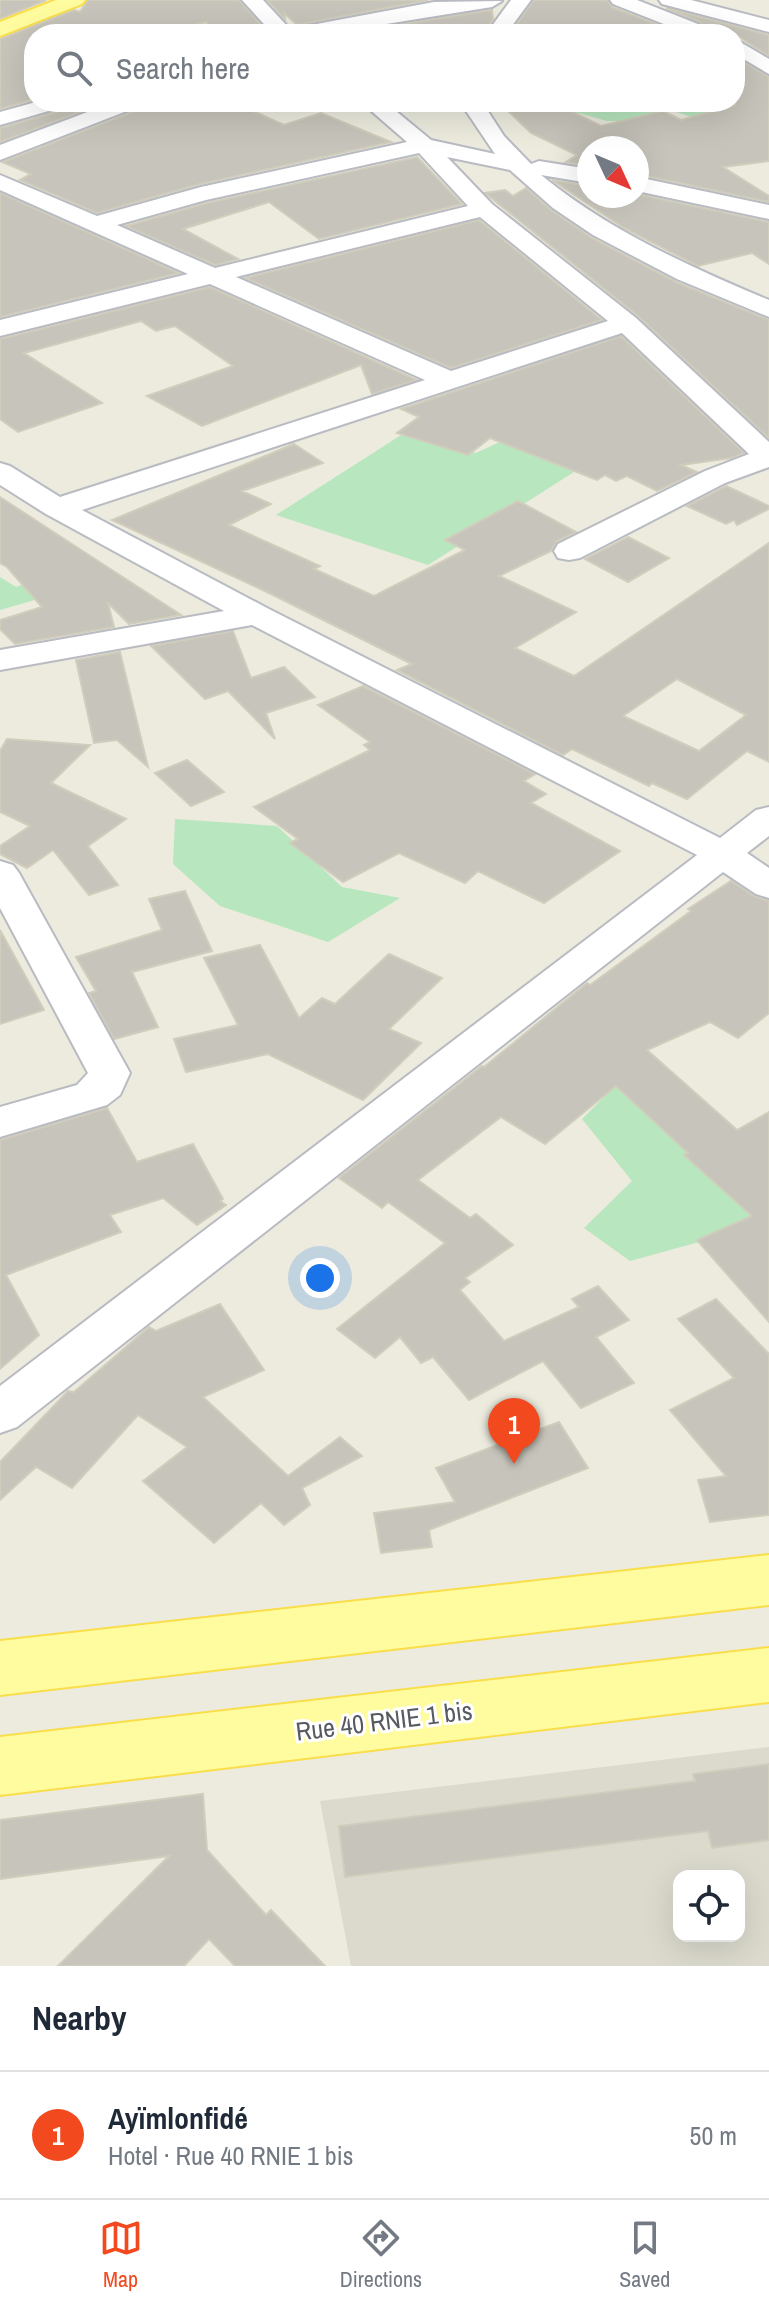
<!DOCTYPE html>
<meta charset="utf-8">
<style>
body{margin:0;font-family:"Archivo Narrow",sans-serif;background:#f6f6f7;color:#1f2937}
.controls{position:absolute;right:24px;bottom:24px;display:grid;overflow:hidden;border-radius:16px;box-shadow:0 8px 32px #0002}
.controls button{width:72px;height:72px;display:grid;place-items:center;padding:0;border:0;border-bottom:2px solid #e0e1e3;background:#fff;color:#1f2937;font:40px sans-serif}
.compass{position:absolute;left:577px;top:136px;width:72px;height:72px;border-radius:50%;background:#fff;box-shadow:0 8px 32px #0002;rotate:134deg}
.you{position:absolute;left:320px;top:1278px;width:28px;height:28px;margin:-20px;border:6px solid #fff;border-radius:50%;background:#1a73e8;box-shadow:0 0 0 12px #1a73e833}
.badge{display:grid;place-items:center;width:52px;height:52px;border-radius:50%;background:#f2491e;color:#fff;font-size:26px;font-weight:700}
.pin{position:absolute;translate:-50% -66px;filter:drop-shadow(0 2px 4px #0008)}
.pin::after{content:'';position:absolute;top:42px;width:28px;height:24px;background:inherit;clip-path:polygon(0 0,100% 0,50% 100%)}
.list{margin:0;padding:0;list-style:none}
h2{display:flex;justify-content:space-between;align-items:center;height:104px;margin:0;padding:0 32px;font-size:34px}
h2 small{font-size:26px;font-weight:400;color:#747a83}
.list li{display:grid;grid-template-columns:52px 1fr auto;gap:24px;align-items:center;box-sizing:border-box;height:128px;padding:0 32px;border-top:2px solid #e0e1e3}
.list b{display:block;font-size:30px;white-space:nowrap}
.list p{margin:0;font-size:26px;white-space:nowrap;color:#747a83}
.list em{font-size:26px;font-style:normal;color:#747a83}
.icon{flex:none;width:44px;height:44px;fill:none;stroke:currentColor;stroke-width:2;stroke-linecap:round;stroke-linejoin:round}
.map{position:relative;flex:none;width:769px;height:1966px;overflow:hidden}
.search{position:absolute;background:#fff;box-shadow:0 8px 32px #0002;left:24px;right:24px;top:24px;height:88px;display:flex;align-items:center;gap:20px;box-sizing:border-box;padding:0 28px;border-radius:32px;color:#747a83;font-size:30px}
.sheet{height:232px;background:#fff}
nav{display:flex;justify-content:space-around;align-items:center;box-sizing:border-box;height:112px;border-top:2px solid #e0e1e3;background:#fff;font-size:22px;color:#747a83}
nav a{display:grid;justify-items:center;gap:4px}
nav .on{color:#f2491e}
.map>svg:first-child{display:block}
</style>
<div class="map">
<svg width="769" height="1966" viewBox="0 0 769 1966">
<rect width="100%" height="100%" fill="#ecebde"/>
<path fill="#dbdacd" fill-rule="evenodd" d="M769,1747v219h-418l-31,-165zM679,1876h60v60h-60z"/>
<g fill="#b8e6be">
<path d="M556,102c59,0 129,-9 183,13l-36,6 -35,-12 -48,12h-13l-47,-13 -7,-4z"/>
<path d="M551,418l59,31 -182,116 -152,-50 133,-85 67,23z"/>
<path d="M88,561l25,9 -61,25 -52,15v-33l16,10z"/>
<path d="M175,819l102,7 65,61 58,11 -72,44 -108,-36 -47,-42z"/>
<path d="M632,1069l137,142 -59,28 -80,22 -46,-33 48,-47 -50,-62z"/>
</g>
<g fill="#c7c4bb" stroke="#d1cdbc" stroke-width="2" fill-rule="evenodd">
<path d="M0,0h40l4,1 -44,18z"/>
<path d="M88,0h151l30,34h-61l-1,-12 -50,12h-123v65l-34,10v-70l74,-29 6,2z"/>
<path d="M267,0h161l-131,25 -13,-12 1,6z"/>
<path d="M534,0h73l5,7 69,27 -23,-7 -26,7h-122z"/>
<path d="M666,8l103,27v21l-34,-22h-38l7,-5 -4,-7z"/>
<path d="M492,10l1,9 -10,15h-140z"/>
<path d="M735,57l34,20v84l-46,6 46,29v6l-132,-28v-26h-48v18l-23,-4 11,-7 -46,-22 -28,-27 52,-3 46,23 62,-15 18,9 54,-15z"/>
<path d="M73,102h33l-106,40v-14l67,-19z"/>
<path d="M147,102h86l51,23 37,-12 70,29 -191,42 -103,29 -77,-33 11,-6 -29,-12 139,-53z"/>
<path d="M417,157l45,47 -143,35 -50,-37 -86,27 55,30 -23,6 -89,-39 81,-23z"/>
<path d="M552,180l37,6v10l48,-2 132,28v42l-17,-11 -54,13 -74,-38z"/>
<path d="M526,188l25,22 41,28 84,44 93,38v118l-131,-122 -153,-123 20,-3 8,6z"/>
<path d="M0,193l179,80 -179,44z"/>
<path d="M479,220l123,100 -151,48 -206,-90z"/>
<path d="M210,287l207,93 -45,14 -11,-29 -159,61 -55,-30 86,-30 -58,-40 -19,5 -15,-10 -117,32 78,50 -84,29 -18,-13v-80z"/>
<path d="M621,336l123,117 -13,5 -50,7 16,7 -40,19 -30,-15 -11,5 -11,-6 -8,5 -107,-42 -22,17 -71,-22 22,-16 -18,-8z"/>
<path d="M294,444l29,19 -81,28 29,13 -42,21 91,41 -6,3 60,27 91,-46 -20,-10 73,-39 58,31 -19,9 -6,10 -52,25 77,36 -61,36 59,28 195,-133v219l-22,-11 -60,48 -35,-16 -3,3 -77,-37 -9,6 -166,-85 15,-6 -145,-72 -155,-72zM677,679l69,36 -47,36 -76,-35z"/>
<path d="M726,486l43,20v3l-32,16 -3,-5 -8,4 -39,-18z"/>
<path d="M0,497l55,36 126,82 -52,9 -21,-21 6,24 -99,17 -15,-15v-9l42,-13 -35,-40 -7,-4z"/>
<path d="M628,537l41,21 -41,24 -43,-23z"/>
<path d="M233,631l18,47 33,-11 31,30 -49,16 9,26 -47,-48 -23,8 -54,-53z"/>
<path d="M120,652l28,115 -31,-27 -23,3 -18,-83z"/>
<path d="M363,686l172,88 -11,7 22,13 -15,9 89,48 -76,52 -66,-32 -13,12 -66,-30 -56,29 -53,-39 8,-4 -44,-32 116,-57 -6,-5 6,-3 -52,-37z"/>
<path d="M7,739l83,6 -39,38 75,36 -38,27 30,39 -29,10 -36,-45 -26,18 -27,-14v-8l30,-20 -30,-14v-61z"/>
<path d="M187,760l37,32 -33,14 -36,-33z"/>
<path d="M731,881l23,15 15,5v112l-31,25 -28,-16 -63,28 90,80 32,-18v210l-72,-82 55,-24 -68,-61 4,-2 -72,-67 -71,58 -44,-27 -83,63 52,38 6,-4 37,31 -48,33 5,4 -10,8 44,51 75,-34 -7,-8 26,-13 31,34 -33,17 38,46 -53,25 -38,-47 -74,39 -36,-43 -12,6 -21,-26 -25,21 -38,-29 108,-86 -57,-41 -6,6 -43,-30 143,-112 2,1 103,-84 3,2 101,-74 -3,-2z"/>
<path d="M185,891l27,60 -80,21 26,55 -44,12 -25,-46 7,-2 -20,-34 86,-27 -13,-31z"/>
<path d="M0,930l44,80 -44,14z"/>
<path d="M260,945l39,73 23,-20 13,6 54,-50 53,24 -53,51 32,14 -58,57 -95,-46 -82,18 -12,-33 64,-14 -34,-67z"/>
<path d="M107,1108l30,54 56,-18 30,55 -3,2 6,4 -29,20 -34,-27 -53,17 11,17 -115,43 33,60 -39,34v-229z"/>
<path d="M716,1299l53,55v161l-59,7 -12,-42 28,-4 -56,-66 64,-32 -56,-59z"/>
<path d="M220,1304l44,66 -61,27 85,79 52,-39 22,19 -60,32 8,17 -26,20 -23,-22 -47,40 -71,-62 44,-34 -49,-32 -66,73 -36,-21 -36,33v-38l68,-71 6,1 75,-65 7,4z"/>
<path d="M559,1422l29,46 -159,62 3,17 -51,6 -7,-40 81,-11 -19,-34z"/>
<path d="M769,1764v76l-57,8 -4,-17 -363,46 -6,-51 356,-45 -2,-7z"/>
<path d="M203,1794l4,56 59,65 5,-5 54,56h-90l-26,-27 -25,27h-126l111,-110 -169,23v-59z"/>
</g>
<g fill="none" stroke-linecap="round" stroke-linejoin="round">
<g stroke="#b9bbc2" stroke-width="4">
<g id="minor">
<path d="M242,0h21l27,29 144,-27 68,-1 -10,6 -168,27h-51z"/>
<path d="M511,0h20l-25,34h-20z"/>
<path d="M610,0h27l61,24 3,4 -10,6 -7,-2 -71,-28z"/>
<path d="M659,0h32l78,20v12l-107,-28z"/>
<path d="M735,39l34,20v15l-34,-20z"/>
<path d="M36,102h34l-4,4 -66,19v-13z"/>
<path d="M114,102h30l-4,4 -140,54v-15z"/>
<path d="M361,102h24l46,38 64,14 -35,-52h22l22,34 27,28 8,-3 50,8v14l-48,-8c69,56 147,91 228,125v17l-92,-38 -84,-44 -40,-27 -43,-38 -63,-13 45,47 144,114 133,124v25l-44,16 -145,75 -11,2 -11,-2 -4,-7 4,-7 147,-73 44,-17 -127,-121 -540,177 185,98 453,230 36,-28 13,-3v29l-22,17 22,15v30l-13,-4 -33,-22 -706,555 -17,6v-47l697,-531 -445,-230 -252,45v-20l224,-39 -178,-97 -46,-29v-22l10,3 50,31 365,-117 -215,-96 -210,52v-16l188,-46 -188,-84v-15l97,41 104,-29 206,-45zM419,153l49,53 -253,62 -98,-43 89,-25zM480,217l128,104 -157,50 -215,-94z"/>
<path d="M637,177l132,28v14l-132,-28z"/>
<path d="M0,861l13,4 6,8 111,200 -10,22 -13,10 -107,32v-30l77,-22 11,-12 -88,-165z"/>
</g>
</g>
<g stroke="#f9de4a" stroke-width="4">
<g id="major">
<path d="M56,0h29l-3,4 -82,32v-14z"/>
<path d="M769,1555v50l-769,90v-54z"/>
<path d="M769,1648v54l-769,93v-58z"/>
</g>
</g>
<use href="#minor" fill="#fff" fill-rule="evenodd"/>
<use href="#major" fill="#fffca0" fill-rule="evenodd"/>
</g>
<g text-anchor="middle" stroke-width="6" stroke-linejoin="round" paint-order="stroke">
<g font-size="26" fill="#575a61" stroke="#fff">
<text transform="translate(384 1721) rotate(-7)" y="9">Rue 40 RNIE 1 bis</text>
</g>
</g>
</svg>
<div class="controls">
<button><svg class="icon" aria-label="locate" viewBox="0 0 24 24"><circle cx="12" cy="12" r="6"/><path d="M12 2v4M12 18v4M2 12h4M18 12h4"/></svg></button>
</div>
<svg class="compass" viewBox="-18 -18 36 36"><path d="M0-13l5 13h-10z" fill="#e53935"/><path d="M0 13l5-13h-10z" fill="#747a83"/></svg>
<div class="you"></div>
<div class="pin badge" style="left:514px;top:1464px">1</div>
<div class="search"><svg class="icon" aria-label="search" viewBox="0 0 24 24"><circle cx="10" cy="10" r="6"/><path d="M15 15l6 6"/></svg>Search here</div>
</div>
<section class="sheet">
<h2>Nearby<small></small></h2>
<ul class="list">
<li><span class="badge">1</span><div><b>Ayïmlonfidé</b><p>Hotel · Rue 40 RNIE 1 bis</p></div><em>50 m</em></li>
</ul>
</section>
<nav>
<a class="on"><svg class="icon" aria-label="map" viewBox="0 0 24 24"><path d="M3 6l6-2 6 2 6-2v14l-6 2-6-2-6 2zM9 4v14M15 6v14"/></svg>Map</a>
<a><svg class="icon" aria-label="directions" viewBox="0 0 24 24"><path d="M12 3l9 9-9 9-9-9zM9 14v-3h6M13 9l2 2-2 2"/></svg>Directions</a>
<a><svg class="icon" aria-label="saved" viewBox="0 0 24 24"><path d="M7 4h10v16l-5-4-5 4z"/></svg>Saved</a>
</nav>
